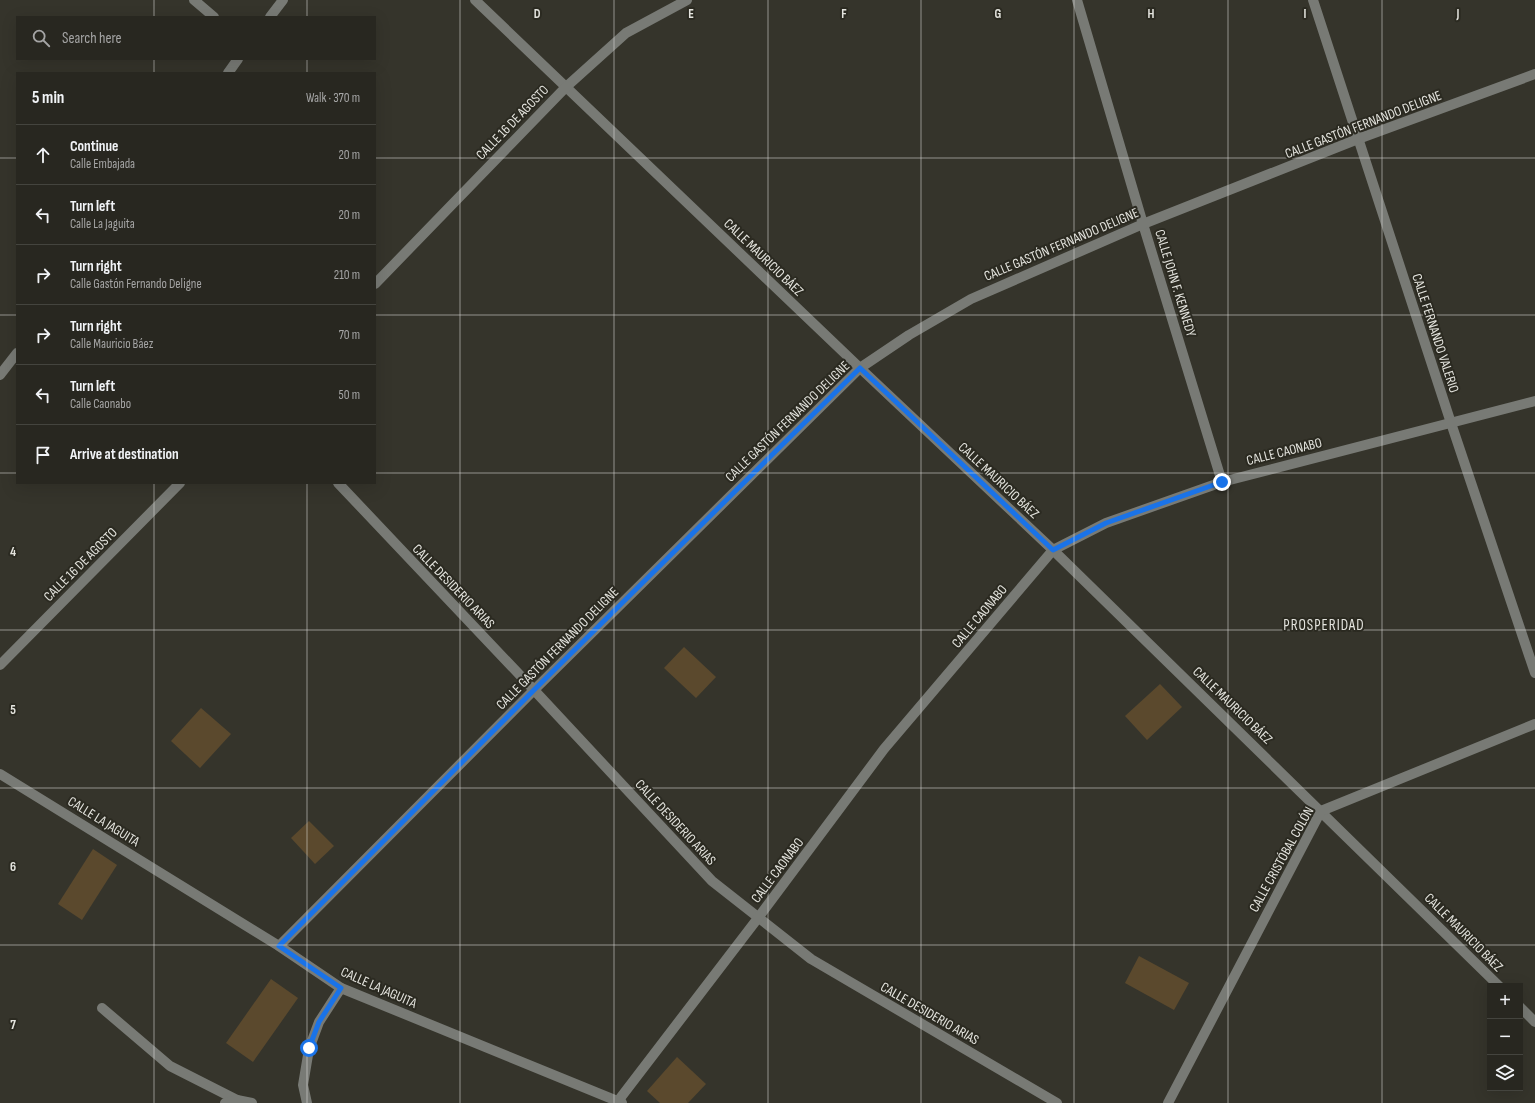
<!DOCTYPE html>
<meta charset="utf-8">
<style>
body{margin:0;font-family:"Sofia Sans Condensed",sans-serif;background:#34332d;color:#f1f3f6}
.controls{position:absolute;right:12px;bottom:12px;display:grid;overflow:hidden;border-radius:0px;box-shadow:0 4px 16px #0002}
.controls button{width:36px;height:36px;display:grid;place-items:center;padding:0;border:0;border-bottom:1px solid #44443e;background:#282720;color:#f1f3f6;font:20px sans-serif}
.stop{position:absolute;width:12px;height:12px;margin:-9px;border:3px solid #1a73e8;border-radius:50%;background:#fff}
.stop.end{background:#1a73e8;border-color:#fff;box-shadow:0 1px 4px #0008}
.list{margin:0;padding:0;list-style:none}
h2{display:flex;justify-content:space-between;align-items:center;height:52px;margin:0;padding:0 16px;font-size:17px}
h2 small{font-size:13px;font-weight:400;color:#a5a5a5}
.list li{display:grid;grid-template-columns:26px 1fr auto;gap:12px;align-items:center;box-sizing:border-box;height:60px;padding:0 16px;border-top:1px solid #44443e}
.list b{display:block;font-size:15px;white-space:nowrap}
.list p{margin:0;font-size:13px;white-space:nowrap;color:#a5a5a5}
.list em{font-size:13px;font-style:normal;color:#a5a5a5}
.icon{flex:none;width:22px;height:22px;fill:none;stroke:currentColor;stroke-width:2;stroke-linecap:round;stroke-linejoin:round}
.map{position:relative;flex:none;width:1535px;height:1103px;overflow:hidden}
.search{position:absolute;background:#282720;box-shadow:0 4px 16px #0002;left:16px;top:16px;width:360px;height:44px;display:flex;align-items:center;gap:10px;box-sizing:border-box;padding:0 14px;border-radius:0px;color:#a5a5a5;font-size:15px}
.panel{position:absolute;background:#282720;box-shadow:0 4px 16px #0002;left:16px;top:72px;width:360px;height:412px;border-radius:0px}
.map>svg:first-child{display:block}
</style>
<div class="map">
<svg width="1535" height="1103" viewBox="0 0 1535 1103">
<rect width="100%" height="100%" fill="#35342b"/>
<g fill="#5b492d">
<path d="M684,647l32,30 -20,21 -32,-30z"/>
<path d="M1160,684l22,23 -35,33 -22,-24z"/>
<path d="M201,708l30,26 -31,34 -29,-27z"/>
<path d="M309,821l25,25 -19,18 -24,-26z"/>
<path d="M93,849l24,16 -35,55 -24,-16z"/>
<path d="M1139,956l50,27 -15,27 -49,-27z"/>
<path d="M271,979l27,19 -45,64 -27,-19z"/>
<path d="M677,1057l29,27 -18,19h-28l-13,-12z"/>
</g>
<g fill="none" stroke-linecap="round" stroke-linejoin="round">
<g stroke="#787a75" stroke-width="10">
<path d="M194,0l20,17"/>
<path d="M475,0l385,368 193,182 446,436"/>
<path d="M1077,0l66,224 79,258"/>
<path d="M1313,0l138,423 84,250"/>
<path d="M270,17l13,-17"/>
<path d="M228,73l10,-14"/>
<path d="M375,284l191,-197 60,-54 61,-33"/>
<path d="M0,375l17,-22"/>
<path d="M338,483l196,207 178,191 99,78 246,144"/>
<path d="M0,665l180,-182"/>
<path d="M0,774l279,172 62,42 281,115"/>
<path d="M279,946l255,-256 326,-322 49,-33 62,-36 172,-75 215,-85 177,-65"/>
<path d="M1520,1007l15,15"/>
<path d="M102,1008l68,58 67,34"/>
<path d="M618,1101l140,-183 126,-169 169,-199 53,-27 116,-41 313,-81"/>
<path d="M225,1103l12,-3 15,3"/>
<path d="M307,1103l-4,-18 6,-36 10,-27 22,-34"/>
<path d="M1168,1103l153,-292 214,-87"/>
</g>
</g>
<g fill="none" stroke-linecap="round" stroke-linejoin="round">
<path stroke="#1a73e8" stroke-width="5" d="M309,1048l10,-26 22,-34 -62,-42 255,-256 326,-322 193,182 53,-27 116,-41"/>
</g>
<path fill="none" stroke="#e4e4de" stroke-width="1" stroke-opacity="0.55" d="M154,0v17M307,0v17M460,0v1103M614,0v1103M768,0v1103M921,0v1103M1074,0v1103M1228,0v1103M1382,0v1103M154,59v14M307,59v14M0,158h17M375,158h1160M0,315h17M375,315h1160M0,473h17M375,473h1160M154,483v620M307,483v620M0,630h1535M0,788h1535M0,945h1535"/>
<g text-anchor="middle" stroke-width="4" stroke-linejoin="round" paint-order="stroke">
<g font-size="14" fill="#e4e4de" stroke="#2b2a21">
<text transform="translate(512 122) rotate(-46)" y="5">CALLE 16 DE AGOSTO</text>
<text transform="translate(1363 124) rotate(-21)" y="5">CALLE GASTÓN FERNANDO DELIGNE</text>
<text transform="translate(1061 244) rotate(-23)" y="5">CALLE GASTÓN FERNANDO DELIGNE</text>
<text transform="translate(764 257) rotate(44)" y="5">CALLE MAURICIO BÁEZ</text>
<text transform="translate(1176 283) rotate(73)" y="5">CALLE JOHN F. KENNEDY</text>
<text transform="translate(1436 333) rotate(72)" y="5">CALLE FERNANDO VALERIO</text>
<text transform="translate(787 421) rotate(-44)" y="5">CALLE GASTÓN FERNANDO DELIGNE</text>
<text transform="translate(1284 451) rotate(-14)" y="5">CALLE CAONABO</text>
<text transform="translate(999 480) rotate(43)" y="5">CALLE MAURICIO BÁEZ</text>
<text transform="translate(80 564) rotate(-45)" y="5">CALLE 16 DE AGOSTO</text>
<text transform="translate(454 586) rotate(46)" y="5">CALLE DESIDERIO ARIAS</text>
<text transform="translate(979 616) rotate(-50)" y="5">CALLE CAONABO</text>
<text transform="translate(557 648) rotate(-45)" y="5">CALLE GASTÓN FERNANDO DELIGNE</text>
<text transform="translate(1233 705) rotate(44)" y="5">CALLE MAURICIO BÁEZ</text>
<text transform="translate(104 821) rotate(32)" y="5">CALLE LA JAGUITA</text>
<text transform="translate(676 822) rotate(47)" y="5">CALLE DESIDERIO ARIAS</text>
<text transform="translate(1281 859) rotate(-61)" y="5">CALLE CRISTÓBAL COLÓN</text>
<text transform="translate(777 870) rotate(-53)" y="5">CALLE CAONABO</text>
<text transform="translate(1464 932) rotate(45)" y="5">CALLE MAURICIO BÁEZ</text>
<text transform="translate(379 987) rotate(24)" y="5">CALLE LA JAGUITA</text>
<text transform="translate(930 1013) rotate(30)" y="5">CALLE DESIDERIO ARIAS</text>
</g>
<g font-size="15" letter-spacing="1" fill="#e4e4de" stroke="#2b2a21">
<text x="1324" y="630">PROSPERIDAD</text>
</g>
</g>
<g font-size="13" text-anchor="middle" font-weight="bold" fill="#e4e4de" stroke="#2b2a21" stroke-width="4" stroke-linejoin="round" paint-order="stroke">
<text x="537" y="18">D</text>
<text x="691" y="18">E</text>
<text x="844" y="18">F</text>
<text x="998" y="18">G</text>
<text x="1151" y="18">H</text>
<text x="1305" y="18">I</text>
<text x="1458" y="18">J</text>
<text x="13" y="556">4</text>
<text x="13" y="714">5</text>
<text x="13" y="871">6</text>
<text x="13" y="1029">7</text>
</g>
</svg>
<div class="controls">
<button>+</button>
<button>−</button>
<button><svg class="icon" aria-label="layers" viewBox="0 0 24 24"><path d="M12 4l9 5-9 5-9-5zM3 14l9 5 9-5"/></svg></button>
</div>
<div class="stop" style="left:309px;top:1048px"></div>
<div class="stop end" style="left:1222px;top:482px"></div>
<div class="search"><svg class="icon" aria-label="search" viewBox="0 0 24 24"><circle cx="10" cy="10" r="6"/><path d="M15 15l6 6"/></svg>Search here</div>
<section class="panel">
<h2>5 min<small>Walk · 370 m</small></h2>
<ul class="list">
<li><svg class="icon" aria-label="ahead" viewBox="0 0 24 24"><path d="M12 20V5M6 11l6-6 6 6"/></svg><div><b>Continue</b><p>Calle Embajada</p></div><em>20 m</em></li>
<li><svg class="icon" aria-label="left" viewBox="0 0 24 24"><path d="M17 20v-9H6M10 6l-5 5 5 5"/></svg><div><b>Turn left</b><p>Calle La Jaguita</p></div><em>20 m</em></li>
<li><svg class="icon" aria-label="right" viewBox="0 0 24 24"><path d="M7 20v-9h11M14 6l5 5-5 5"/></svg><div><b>Turn right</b><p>Calle Gastón Fernando Deligne</p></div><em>210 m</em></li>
<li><svg class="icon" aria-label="right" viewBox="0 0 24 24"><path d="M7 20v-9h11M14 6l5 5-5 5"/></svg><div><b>Turn right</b><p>Calle Mauricio Báez</p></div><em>70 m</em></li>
<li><svg class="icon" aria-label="left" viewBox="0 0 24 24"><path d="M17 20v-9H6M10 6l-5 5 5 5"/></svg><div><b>Turn left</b><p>Calle Caonabo</p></div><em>50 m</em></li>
<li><svg class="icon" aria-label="arrive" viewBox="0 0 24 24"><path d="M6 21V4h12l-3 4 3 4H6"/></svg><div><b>Arrive at destination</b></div></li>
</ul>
</section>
</div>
